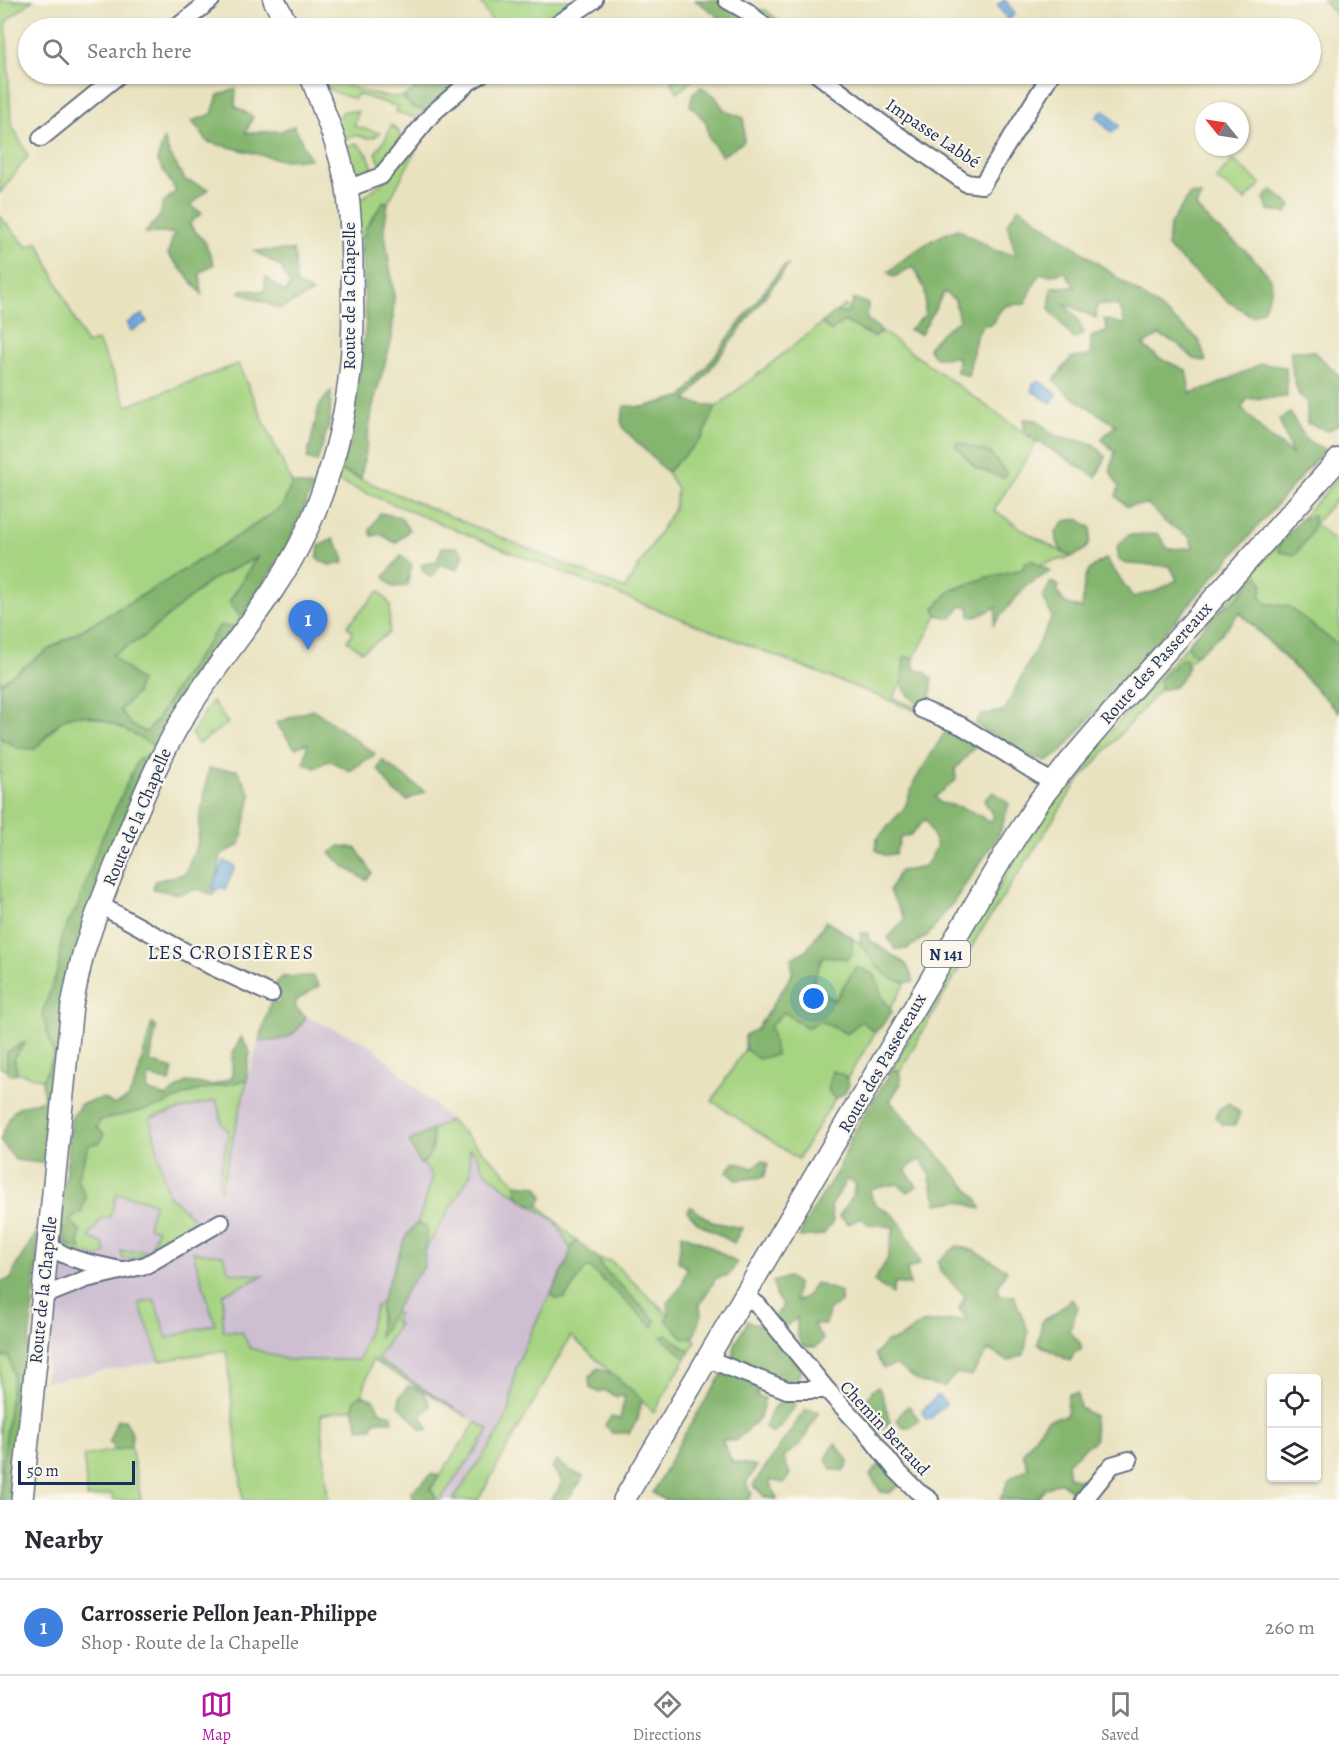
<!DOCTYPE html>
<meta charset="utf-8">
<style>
body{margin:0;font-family:Alegreya,serif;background:#f7f7f7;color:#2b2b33}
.controls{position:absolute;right:18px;bottom:18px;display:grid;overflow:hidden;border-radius:6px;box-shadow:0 2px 4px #0004}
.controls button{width:54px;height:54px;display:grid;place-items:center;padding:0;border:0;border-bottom:2px solid #e1e1e2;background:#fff;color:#2b2b33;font:30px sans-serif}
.compass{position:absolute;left:1195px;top:102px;width:54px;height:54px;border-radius:50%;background:#fff;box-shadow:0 2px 4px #0004;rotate:300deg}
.scale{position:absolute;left:18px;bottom:15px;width:117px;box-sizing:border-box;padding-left:6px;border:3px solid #1b2f5e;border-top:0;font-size:16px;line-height:21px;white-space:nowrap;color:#1b2f5e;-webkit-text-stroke:4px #fbf7ec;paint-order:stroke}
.you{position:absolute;left:814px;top:999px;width:21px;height:21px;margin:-15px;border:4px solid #fff;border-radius:50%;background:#1a73e8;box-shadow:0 0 0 9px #1a73e833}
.badge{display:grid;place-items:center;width:39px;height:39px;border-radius:50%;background:#b5179e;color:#fff;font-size:20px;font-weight:700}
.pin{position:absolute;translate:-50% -50px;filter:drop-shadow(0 2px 3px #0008)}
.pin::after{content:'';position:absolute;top:32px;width:21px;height:18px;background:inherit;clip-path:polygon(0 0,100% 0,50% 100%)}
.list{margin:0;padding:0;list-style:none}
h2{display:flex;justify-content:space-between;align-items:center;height:78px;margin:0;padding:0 24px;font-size:26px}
h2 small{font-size:20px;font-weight:400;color:#7c7c81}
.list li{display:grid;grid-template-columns:39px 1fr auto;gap:18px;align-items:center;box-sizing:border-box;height:96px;padding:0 24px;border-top:2px solid #e1e1e2}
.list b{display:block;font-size:22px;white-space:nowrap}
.list p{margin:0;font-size:20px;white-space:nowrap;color:#7c7c81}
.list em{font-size:20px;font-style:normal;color:#7c7c81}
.icon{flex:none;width:33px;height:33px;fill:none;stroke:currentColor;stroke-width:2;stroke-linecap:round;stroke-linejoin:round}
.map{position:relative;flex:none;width:1339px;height:1500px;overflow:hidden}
.search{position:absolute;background:#fff;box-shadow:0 2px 4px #0004;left:18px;right:18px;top:18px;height:66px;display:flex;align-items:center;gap:15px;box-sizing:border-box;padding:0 21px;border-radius:33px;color:#7c7c81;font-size:22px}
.sheet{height:174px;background:#fff}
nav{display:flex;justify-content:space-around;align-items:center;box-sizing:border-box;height:84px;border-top:2px solid #e1e1e2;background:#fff;font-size:16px;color:#7c7c81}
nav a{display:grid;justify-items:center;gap:3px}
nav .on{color:#b5179e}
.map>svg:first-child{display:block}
</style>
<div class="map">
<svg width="1339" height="1500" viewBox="0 0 1339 1500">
<rect width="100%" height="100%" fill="#fbf7ec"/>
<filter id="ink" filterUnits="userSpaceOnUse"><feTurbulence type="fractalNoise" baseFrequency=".0167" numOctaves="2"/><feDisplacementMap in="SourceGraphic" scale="12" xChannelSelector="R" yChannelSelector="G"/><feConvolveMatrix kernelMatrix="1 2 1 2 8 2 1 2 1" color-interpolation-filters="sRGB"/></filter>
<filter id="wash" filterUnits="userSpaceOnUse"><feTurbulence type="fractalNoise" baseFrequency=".008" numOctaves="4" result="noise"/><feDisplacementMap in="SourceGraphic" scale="24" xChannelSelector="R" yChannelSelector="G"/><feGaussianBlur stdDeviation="1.35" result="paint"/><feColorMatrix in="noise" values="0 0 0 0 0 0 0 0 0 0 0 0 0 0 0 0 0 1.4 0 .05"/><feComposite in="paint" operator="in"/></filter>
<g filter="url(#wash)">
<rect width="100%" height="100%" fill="#e9e2bf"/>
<path fill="#cebed2" d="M271,1001l100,44 216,206 -109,249h-55l53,-78 -104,-62 -146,1v-12l-181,33 27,-265 175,-37z"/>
<g fill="#a7d482" stroke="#618270" stroke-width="1.5">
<path d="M0,0h15v2l3,-2h15l-27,21 5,102 17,33 -28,37z"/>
<path d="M480,0h104l-44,28h-45z"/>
<path d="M1323,0h16v19z"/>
<path d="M319,74h9c16,14 54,24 75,23l9,10 15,4 -12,7 -19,-6 2,-5 -41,-13 -2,5c-18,-6 -28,-6 -36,-25z"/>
<path d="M683,74h15l1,1 -21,17 -7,-10z"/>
<path d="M349,111l9,1 -4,14 26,7c-8,7 -14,6 -23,2l-15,5 -5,-17 5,-11z"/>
<path d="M391,125c21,12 0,29 -10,42l-5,-15 11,-16z"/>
<path d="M426,131l-38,72 -5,-1 -21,49 1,26 -5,-61 1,-15 24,-19z"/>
<path d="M357,143l11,12 6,16 -14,2 -11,-7 -5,-19z"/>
<path d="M1233,160l28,24 -16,16 -29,-21z"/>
<path d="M0,216l27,31 11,-5 48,102 12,-3 29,65 111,-42 54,119 -9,22 -8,7 -115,73 -106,61 -54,37z"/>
<path d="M845,305l192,137 -43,68 37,25 40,22 -86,21 -35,13 -57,107 22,9 -1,3 -414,-162 -163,-67 2,-11 286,119 49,-80 3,-20 -10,-17 35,-34 14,-31z"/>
<path d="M1339,477v19l-24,27 24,23v166l-100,-100 -85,84 -77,87 -98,151 -94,163 -5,-6 58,-104 101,-166 52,-68z"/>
<path d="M258,557l-17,61 -75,107 -31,57 -76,302 -59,-16v-330l18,10 17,1 27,-29 16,-6 31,7 27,-27 -25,-39 31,-17 69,-58z"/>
<path d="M379,591l11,13 -1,29 -27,18 -15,-10 6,-9 -6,-6z"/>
<path d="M212,701l16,22 -30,21 -7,-10z"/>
<path d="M826,921l84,55 -112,183 -86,-58z"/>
<path d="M247,1080l-26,109 -3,-6 11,-53 -6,-4 -7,-26 -66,18 18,77 25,22c-13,23 -43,42 -70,42l-2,-8h29l7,-21 -9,-3 6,-24 -37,-10 -7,24 -8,1 -13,19 14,7 3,9 -7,4c-17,-3 -32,-3 -39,-21l12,-119z"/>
<path d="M450,1120l137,131 12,8 12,2 85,80 -42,71 -83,-76 -93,164h-25l47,-69 10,-23 6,-40 16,-38 34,-66 5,-14 -16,-29 -50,-33 -20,-17 -10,-18 -6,-4 2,23 -5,10 -76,127 8,5 -4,7 5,3 -22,35 91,58 -96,-57 -13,47 -38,8 7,85h-85l-17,-150 -66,11 -21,-58 15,-4 13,39 48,-14 -22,-72 30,3 6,17 34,4 -40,18v37l19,1 8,16 38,12h71l17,-54 5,-4 -1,32 53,-157 -10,-13 10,-16 -1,-18z"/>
<path d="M0,1337l28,18 -28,145z"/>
<path d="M476,1422l13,8 -3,6 -46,64h-17z"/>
<path d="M131,1447l10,53h-27l-2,-6 -25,4 -3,-42z"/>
</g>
<g fill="#85b670" stroke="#507267" stroke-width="1.5">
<path d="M695,0h24l13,7 34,3 14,12 -17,6h-43l4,-5 -9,-9z"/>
<path d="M437,74h17l4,8 -31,29 -15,-4 -9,-10z"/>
<path d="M701,87l14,9 10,15 19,7v23l-22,15 -13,-18 -3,-16 -16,-17 3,-12z"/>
<path d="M236,89l-1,17 18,11 -7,16 35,-2 13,-5 16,33 -28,1 -74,-18 -16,-21 20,-7 6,-19z"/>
<path d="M164,139l5,14 16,27 24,9 -19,17 12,7 -13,11 16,18 9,22 -14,9 2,21 -34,-40 6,-21h-29l15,-17 3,-13 13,-12 -19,-31z"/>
<path d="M1272,190l19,16 -5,7 -18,-3 -4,-12z"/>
<path d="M1190,194l11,1 -5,12 17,18 35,28 23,25 1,10 -9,22 -11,6 -25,-15 -60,-54 3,-23z"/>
<path d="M384,201l4,2 -4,25 10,67 -2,44 -19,66 -12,73 -22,-8 10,-27 17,-120 -4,-72 3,-22z"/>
<path d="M1019,207l141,101 39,32 7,21 -12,-2 -16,-15 -19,-9 -16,10 16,13 27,12 4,23 22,-6 49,-23 25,3 1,30 -41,2 -4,9 21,23 29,23 -13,-35 11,-6 17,28 18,8 -266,305 -13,7 -25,-8 -46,-29 6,-9 23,-4 48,-94 -9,-20 8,-15 8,4 -2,6 8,11 17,6c3,-26 -3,-38 24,-50l27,38 23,-6 21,-11 -7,-14 -43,-2 -8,-4 -2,-13 11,-12 30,-1 10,15 25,-1 -3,-11 -25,-15 -17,-18 -22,2 -10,-10 3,-9 -9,-16 5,-19 -14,-13 15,-14 -47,-30 -15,-15 17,-22 19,-2 1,-19 17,-6 -4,-12 21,6 -5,-19 -23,-2 -1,14 -32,-15 12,14 8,16 -10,6 -25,-30 3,-22h23l-10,-15 -11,3 -15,-1 -14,30c-21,0 -23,1 -33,20l-9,1 -7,12 -8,39 -11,-4 1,-15 -22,1 -8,-10 14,-16 17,-12 -4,-20 -11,-8 -23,42 -12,-4 16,-15v-25l-12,-24 -19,11 -6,-5c21,-18 43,-34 70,-43l38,22 20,4 -9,-31z"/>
<path d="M293,250l2,8 1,25 16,10 -32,16 -41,-17 5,-3 20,3 2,-15 19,16 5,-8 -9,-18 -27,-16z"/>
<path d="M789,264l-103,137 30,6 -14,31 -35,34 -43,-43 -3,-8 3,-15 19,1 41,-11 98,-128z"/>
<path d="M854,299l14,4 -1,17 15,11 -8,6 -30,-16 -13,11 -9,-9 13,-11 13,1z"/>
<path d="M1290,351h23l26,24v49l-11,7 -21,-8v-22l-8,-6 -6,-19z"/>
<path d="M331,391l-1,30 -13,41 -10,-3 12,-53z"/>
<path d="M1024,419l13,1 17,15 39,9 13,13 -10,20 -72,-44z"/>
<path d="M957,442l33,11 17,20 -3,5 -28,-10 -21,-23z"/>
<path d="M292,483l21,4 -30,67 -42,64 -12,-16 28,-45 -46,23 -69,58 -30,17 28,26 -4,13 -16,16 11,15 15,7 10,-11 25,-41 39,-55 14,3 -71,114 -10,3c-23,-11 -67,-43 -92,-24 -10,7 -18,19 -26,28l-17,-1 -18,-10v-54l54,-38 106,-61 115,-73 8,-7z"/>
<path d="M380,513l20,4 9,13 -13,13 -16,-9 -8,2 -2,-6z"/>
<path d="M1314,516c1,17 -10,27 -19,39l-16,-3v-8l22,-25z"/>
<path d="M1078,519l13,9c0,17 -4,23 -20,29 -12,-6 -14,-12 -15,-25l9,-11z"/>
<path d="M333,539l9,13 2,11 -15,2 -12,-6 2,-13z"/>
<path d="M442,547h15l7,8 -7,15 -17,-6 -8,14 -9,-7 -2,-6 16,-4z"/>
<path d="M401,556l11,8 -5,22 -14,1 -9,-10z"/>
<path d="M1031,560l20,11 -25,15 -32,38 3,-17 -21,10 -6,-1 -1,-10 -9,1 -8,11 -15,-3 -3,-7 16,-17 35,-13 38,-9 1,-6z"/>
<path d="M1258,575l5,10 -3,11 6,7 22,3 51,40v66l-99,-100 -18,21 -26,22 -6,-3 -2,-8 27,-30 22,-15 13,-18z"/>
<path d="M904,657l10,1v11l11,3 7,7 -1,24 -13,1c-20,-17 -16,-21 -14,-47z"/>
<path d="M1186,658l3,9 -14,20 -15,3v-11l22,-20z"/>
<path d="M313,709l62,45 -25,17 -21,-11 -14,8 -11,-5 4,-20 -13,5 -19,-25z"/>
<path d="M950,724l52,32 -27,-9 -20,22 1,11 -21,17 5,6c20,3 33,7 49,19l5,-4 -10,-18 10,-8 15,12 -10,31 -45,66 -26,34 -21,14h-12l-7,-11 17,-19 -16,-28 11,-20c25,-3 26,-2 37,-25l-11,-27 -16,16 -9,2 -6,17 -11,1 -8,-5 1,-11 28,-32 9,-25z"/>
<path d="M149,755l1,7 -52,130 -47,266 -10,5 -26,-3 -15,-20c13,-31 10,-33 44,-40l-2,-19 12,-26 -12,-41 16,-45 4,-34 17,-32 19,-56 40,-88z"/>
<path d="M382,760l43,32 -18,8 -13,-8 -16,-23z"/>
<path d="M209,769l28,1 14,25 -11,50 -19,9 -7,41 -16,-6 -19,5 -26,-5 2,-8 30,-7 13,-32 2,-27z"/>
<path d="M340,846l16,2 16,25 -6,7 -20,-12 -16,-15z"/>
<path d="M826,921l26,17v16l-5,5 -24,-3 -10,25 21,20 22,-34 18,7 8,22 10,16 -12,16 -7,3 -12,-10 -14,13 -26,-13 -15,7 -22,-16 -14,14 6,29 -18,4 -13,-10v-14l12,-6 35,-54v-17l15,-8z"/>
<path d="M861,933h7v6l38,25 8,17c-26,6 -41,-20 -54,-38z"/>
<path d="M312,976l7,10 -22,14 -2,7 11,10c-13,22 -21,25 -47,24l12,-40 7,3 3,-6 -8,-11 9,-10z"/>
<path d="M152,1023l4,4 -6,35 23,7 -3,13 -21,-6 -2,14 19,7 20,-15 27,3 19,-7v-22l9,-19 9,16 -3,16v11l-52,11 -37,16 -57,13 -5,7 8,7 -4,8 -11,3 -12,34 9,18 -5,16 -12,7 11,10 -1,11 3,9 -14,-5 -4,-9 -7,-34 8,-22 7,-63 9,-13 22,-6 12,7 13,-7 9,-19z"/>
<path d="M26,1042l-12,15 3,16 -7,2 -4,-5 1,-18z"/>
<path d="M892,1070h7l2,13 -11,18 88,99 3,9 -22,-8 -22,3 -8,-30 -8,-15 -16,11 12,16 -9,6 -10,-8 -28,5c2,20 12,17 24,27 10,9 22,35 26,48l-13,5 3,16 -15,-2 -3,11 -18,-13 13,-21 7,-33 -26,-3 -7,-7 -12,7 -10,-8 11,-15 6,-17 -9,-5 -16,28 2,14 -10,14 -24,2 5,-12 34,-55 15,-37z"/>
<path d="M832,1071l12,4 5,9 -4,9 -10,6 -7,-9z"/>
<path d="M1229,1103l11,10 -5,12h-12l-7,-7 3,-9z"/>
<path d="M432,1130c0,14 1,26 -12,35l-11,-24z"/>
<path d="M762,1161l6,3 -4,13 -28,3 -9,-9 8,-9 18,6z"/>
<path d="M516,1184l20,2 7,10 -5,9c-13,0 -23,-7 -22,-21z"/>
<path d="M690,1206l22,16 30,6 -8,15 -36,-20 -11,-12z"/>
<path d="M417,1223l10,4 -3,40 -15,19 -30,52 2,-36 25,-66z"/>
<path d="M38,1230l-1,34 -24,236h-13v-15l13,-111 -4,-18 -9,2v-76l11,-3 6,-15z"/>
<path d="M682,1234l24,10 31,19 -8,12 -13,3 -16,26 1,14 -8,20h-9l-18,-18 3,-5 -1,-13 13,-15 6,-19 -9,-7z"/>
<path d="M573,1243h7l19,16 3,8 54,54 -3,6 -63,-59 -5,1 -20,29 -9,1 -5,-5 15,-30z"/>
<path d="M957,1246l18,5 32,19 -8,14 -1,11 16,1 14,35 -4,24 -16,6 -19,-11 -18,26 -14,-3 -13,14 -24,-5 -24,-17 -12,3 -9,-13 11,-13 13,-3 23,-16 45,-4 -8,-10 6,-13 -25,-25 -2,-10z"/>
<path d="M788,1277l9,6 -2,19 12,-6 8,-13 26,9v10l-12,8 -3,14h-13l10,16 -7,7h-12l-7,-12v-17l-14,10 -9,-11 9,-10 -7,-12 -3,-13z"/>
<path d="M1071,1299l7,8 -9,24 12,13v6l-6,2 -5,9 -32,-17 4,-23 13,-7z"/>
<path d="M748,1321l23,9 31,36 -2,9 -17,9 -21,2 -6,10 9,2 -5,20 -25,23 -13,-1 10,22 25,4 -11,17 6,11 -4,6h-84l-11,-7 28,-53 51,-82 4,-16z"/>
<path d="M668,1335l22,17 -4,6 -25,-21z"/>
<path d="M598,1368l15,6 29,25 -4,20 -9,14h-17l-7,-8 6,-8 9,2 5,-23 -8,1 -13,-7 -6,2 -8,-4 -1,-11z"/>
<path d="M408,1386c13,3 19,7 22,20l-9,10 8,14 -9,-1 -9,-12 -12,-11 1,-10z"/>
<path d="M878,1387c8,11 8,23 12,36l-10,7 -9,-1 -9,-11 2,-13 9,-16z"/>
<path d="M1077,1393l3,15 14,8 1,24 -28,23 2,14 22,6 -8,12h-7l-16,-13 -15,7 -9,11h-36l9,-21 19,-11 -5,-15 24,-33 20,-5 1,-21z"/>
<path d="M362,1395l12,5 6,12 12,3 1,6h-19l-2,7 -13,1 -6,-21 2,-9z"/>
<path d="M790,1397l6,7 -14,21 -10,9 -7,-7 9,-20z"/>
<path d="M909,1406l10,14 -8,7h-8l-6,-7 7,-11z"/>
<path d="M805,1410l14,1 -18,33 -18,13 7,17 -6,9 -15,-3 8,19 -11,-1 -13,-13z"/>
<path d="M117,1420h8l7,13 -1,14 -15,3 -7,-9z"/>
<path d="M835,1443l14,19 -5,9 -13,-2 -5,-10z"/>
<path d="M557,1461l14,10 13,6 -16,22 -18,1 7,-8 5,-11 -10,-14z"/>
<path d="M880,1464l22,19 -13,10 -8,-1 -11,-17z"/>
<path d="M432,1474l7,2 -9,13 6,8 -2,3h-20l-3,-8z"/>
</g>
<g fill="#6baade" stroke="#436c9e" stroke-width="1.5">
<path d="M1005,0l10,14 -7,6 -11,-15z"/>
<path d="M1104,110l15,16 -7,7 -16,-16z"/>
<path d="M143,314l4,8 -16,9 -4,-8z"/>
<path d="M1039,381l18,13 -6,9 -19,-12 1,-8z"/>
<path d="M224,861l11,6 -10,22 -5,-2 -3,3 -5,-2z"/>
<path d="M938,1395l8,9 -16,15h-4l-4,-8z"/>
</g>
</g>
<g filter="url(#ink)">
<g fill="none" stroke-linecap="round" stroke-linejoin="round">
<g stroke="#636e80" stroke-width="20">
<g id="minor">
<path d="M727,0l21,12 18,16"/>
<path d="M176,28l35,-28"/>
<path d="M552,28l42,-28"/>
<path d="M817,74l71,54 78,55 16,2 69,-111"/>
<path d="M41,138l79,-64"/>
<path d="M347,189l34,-13 52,-63 36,-31 13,-8"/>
<path d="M921,709l41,17 91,57"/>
<path d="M100,905l111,61 60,28"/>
<path d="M48,1244c18,17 49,20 72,26"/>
<path d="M43,1296l43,-17 60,-14 75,-43"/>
<path d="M745,1296l13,9 69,85 40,43 30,38 20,20 13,9"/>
<path d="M708,1359l79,31h40"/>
<path d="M1084,1500l28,-35 17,-5"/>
</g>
</g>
<g stroke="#636e80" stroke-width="24">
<g id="major">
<path d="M274,0l15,28"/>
<path d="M22,1500l50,-495c4,-18 7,-37 12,-54 12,-37 26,-73 41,-109 19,-49 39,-96 68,-140 37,-57 83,-106 112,-168 22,-47 38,-102 44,-154 5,-35 4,-71 3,-106 0,-28 -1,-58 -5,-86 -7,-39 -23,-77 -37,-114"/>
<path d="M624,1500l379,-643 35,-55 33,-42 56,-65 212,-236"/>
</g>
</g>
<use href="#minor" stroke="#fff" stroke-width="16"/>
<use href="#major" stroke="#fff" stroke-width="21"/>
</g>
</g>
<g text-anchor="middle" stroke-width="4.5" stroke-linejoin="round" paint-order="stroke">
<rect fill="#fbf7ec" stroke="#5e6b89" stroke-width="1.5" x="922" y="941" width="48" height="26" rx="4.5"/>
<g font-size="16" font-weight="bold" fill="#1b2f5e">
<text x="946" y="960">N 141</text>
</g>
<g font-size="18" fill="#1b2f5e" stroke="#fbf7ec">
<text transform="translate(933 133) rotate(34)" y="6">Impasse Labbé</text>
<text transform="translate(349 296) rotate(-90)" y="6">Route de la Chapelle</text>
<text transform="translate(1156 663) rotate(-48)" y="6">Route des Passereaux</text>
<text transform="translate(137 817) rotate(-67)" y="6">Route de la Chapelle</text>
<text transform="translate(882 1063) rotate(-60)" y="6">Route des Passereaux</text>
<text transform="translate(43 1290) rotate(-84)" y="6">Route de la Chapelle</text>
<text transform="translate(885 1428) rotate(47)" y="6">Chemin Bertaud</text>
</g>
<g font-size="20" letter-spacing="1.5" fill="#1b2f5e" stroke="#fbf7ec">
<text x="231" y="959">LES CROISIÈRES</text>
</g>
</g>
</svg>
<div class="controls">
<button><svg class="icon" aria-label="locate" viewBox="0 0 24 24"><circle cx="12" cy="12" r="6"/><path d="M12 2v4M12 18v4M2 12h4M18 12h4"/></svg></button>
<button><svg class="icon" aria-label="layers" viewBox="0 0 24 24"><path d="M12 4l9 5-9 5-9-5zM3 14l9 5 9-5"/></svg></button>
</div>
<svg class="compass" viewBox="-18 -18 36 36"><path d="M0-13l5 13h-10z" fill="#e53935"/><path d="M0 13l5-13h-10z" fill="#7c7c81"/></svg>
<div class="scale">50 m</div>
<div class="you"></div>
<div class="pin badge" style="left:308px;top:650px;background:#3f7fe0">1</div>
<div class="search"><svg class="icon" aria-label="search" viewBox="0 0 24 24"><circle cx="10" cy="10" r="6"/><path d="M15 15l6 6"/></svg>Search here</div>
</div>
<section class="sheet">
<h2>Nearby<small></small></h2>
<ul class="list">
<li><span class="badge" style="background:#3f7fe0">1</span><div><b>Carrosserie Pellon Jean-Philippe</b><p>Shop · Route de la Chapelle</p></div><em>260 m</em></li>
</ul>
</section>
<nav>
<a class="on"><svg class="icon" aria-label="map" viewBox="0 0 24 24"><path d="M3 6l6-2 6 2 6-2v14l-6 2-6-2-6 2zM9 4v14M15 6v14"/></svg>Map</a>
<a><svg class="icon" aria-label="directions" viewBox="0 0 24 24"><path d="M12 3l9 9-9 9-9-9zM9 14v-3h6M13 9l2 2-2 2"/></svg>Directions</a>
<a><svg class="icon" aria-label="saved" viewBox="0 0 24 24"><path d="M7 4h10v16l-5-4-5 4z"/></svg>Saved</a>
</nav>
